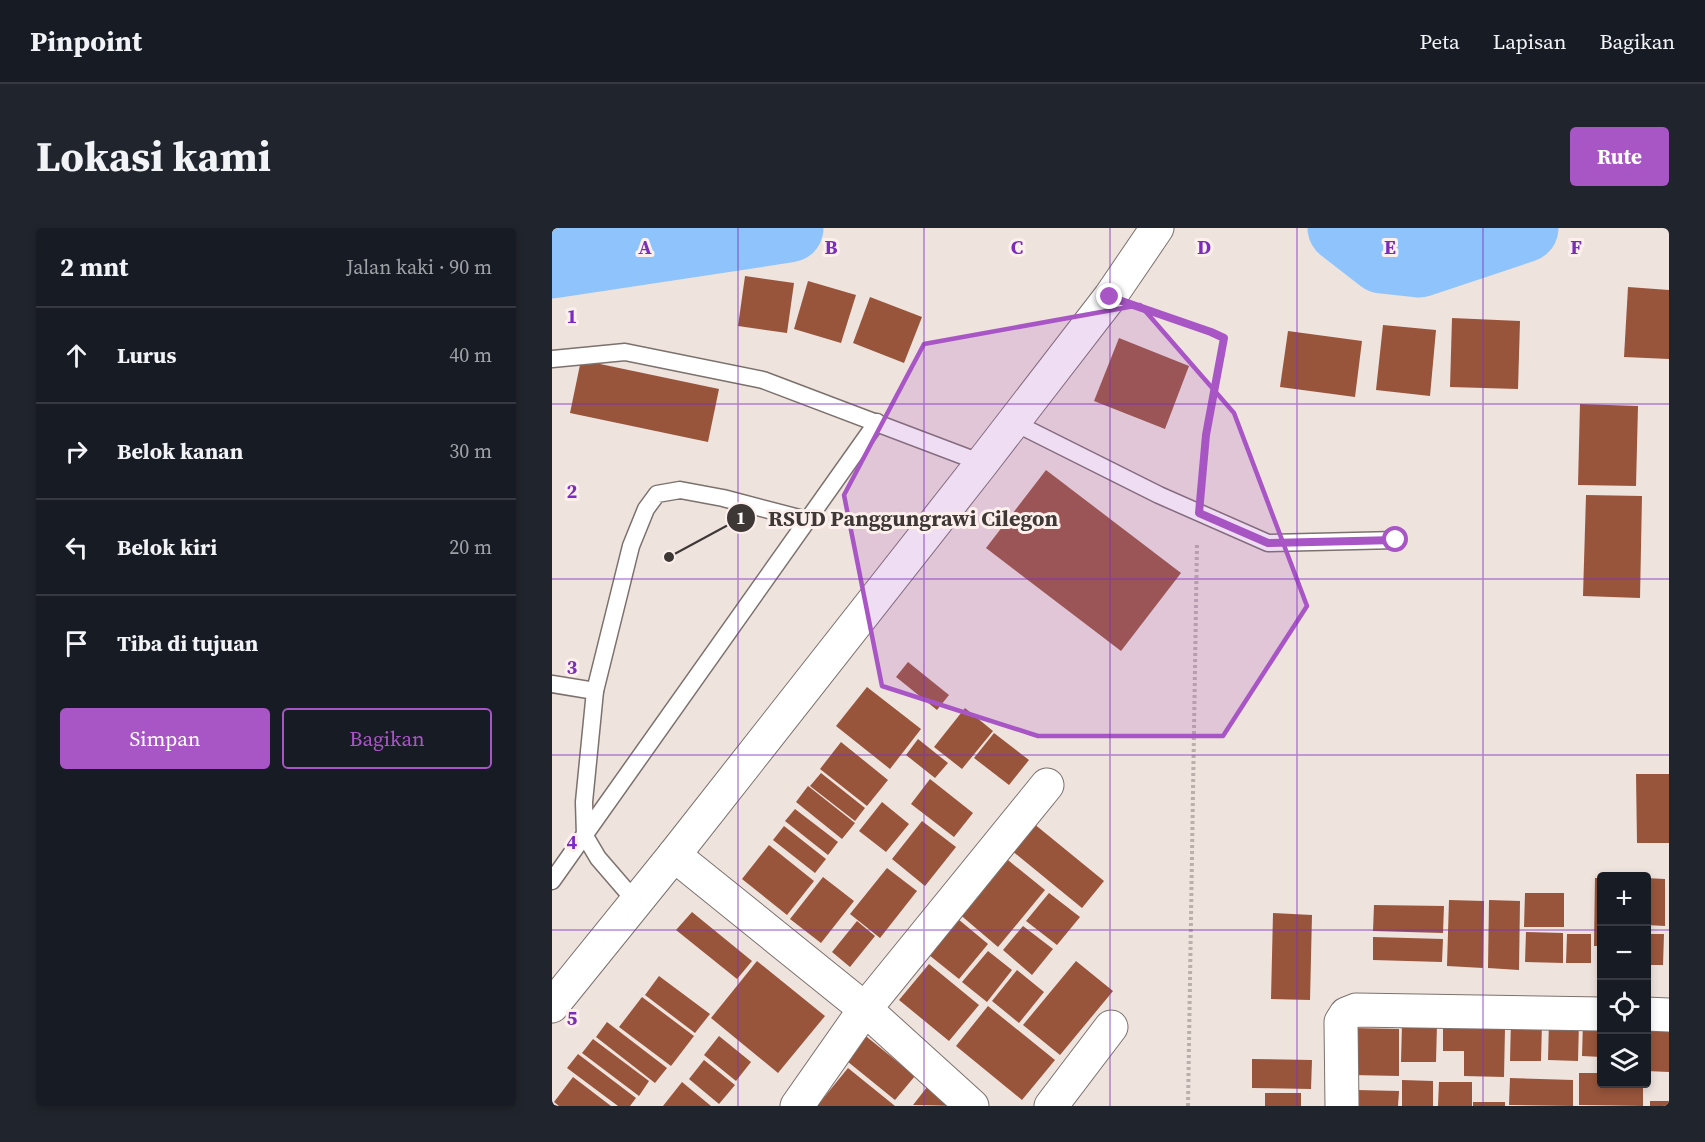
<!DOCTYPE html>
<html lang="id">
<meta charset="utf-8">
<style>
body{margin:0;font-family:"Source Serif 4",serif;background:#20242c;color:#f1f3f6}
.controls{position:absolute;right:18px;bottom:18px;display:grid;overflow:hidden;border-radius:6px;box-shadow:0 3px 9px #0003}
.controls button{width:54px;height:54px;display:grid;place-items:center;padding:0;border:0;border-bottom:2px solid #363941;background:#171b24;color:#f1f3f6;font:30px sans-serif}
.stop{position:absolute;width:18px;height:18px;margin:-14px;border:4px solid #a855c5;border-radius:50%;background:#fff}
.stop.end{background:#a855c5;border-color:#fff;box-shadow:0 2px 6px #0008}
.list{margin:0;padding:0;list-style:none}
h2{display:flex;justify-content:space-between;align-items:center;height:78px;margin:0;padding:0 24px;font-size:26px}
h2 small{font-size:20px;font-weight:400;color:#9ea1a6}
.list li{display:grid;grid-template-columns:39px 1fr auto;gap:18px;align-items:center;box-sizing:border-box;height:96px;padding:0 24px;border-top:2px solid #363941}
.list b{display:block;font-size:22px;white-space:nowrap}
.list em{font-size:20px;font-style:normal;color:#9ea1a6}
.actions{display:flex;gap:12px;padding:18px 24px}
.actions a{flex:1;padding:14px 0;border:2px solid #a855c5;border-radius:6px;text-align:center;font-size:21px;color:#a855c5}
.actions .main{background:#a855c5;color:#fff}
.icon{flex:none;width:33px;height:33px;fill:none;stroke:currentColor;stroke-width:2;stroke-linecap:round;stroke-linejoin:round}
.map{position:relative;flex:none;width:1117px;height:878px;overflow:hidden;border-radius:6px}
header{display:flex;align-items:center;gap:36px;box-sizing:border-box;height:84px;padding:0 30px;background:#171b24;border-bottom:2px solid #363941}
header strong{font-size:28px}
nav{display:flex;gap:33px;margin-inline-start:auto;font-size:21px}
.intro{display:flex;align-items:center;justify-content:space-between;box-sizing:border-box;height:144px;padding:0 36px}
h1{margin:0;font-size:42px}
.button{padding:15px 27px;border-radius:6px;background:#a855c5;color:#fff;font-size:21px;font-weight:700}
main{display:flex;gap:36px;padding:0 36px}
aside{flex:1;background:#171b24;border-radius:6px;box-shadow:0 3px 9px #0003}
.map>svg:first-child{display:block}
</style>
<header>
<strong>Pinpoint</strong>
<nav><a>Peta</a><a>Lapisan</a><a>Bagikan</a></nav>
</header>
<div class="intro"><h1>Lokasi kami</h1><a class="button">Rute</a></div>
<main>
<aside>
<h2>2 mnt<small>Jalan kaki · 90 m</small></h2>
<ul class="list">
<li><svg class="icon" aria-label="ahead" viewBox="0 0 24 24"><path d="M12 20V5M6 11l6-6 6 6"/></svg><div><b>Lurus</b></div><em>40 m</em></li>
<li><svg class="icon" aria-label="right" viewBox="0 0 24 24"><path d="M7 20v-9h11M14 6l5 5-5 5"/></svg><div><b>Belok kanan</b></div><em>30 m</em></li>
<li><svg class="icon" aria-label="left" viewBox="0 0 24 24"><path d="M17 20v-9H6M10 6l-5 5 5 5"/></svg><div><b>Belok kiri</b></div><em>20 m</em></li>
<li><svg class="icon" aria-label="arrive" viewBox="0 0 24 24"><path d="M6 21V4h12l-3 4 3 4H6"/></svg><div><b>Tiba di tujuan</b></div></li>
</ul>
<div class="actions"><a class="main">Simpan</a><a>Bagikan</a></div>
</aside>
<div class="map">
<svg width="1117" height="878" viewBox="0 0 1117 878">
<rect width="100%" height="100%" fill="#efe3de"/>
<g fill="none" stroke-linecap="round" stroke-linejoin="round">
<g stroke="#8fc3fb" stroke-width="69">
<path d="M790,0l40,31 37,4 105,-35"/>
<path d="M0,36l237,-36"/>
</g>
</g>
<g fill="#98553c">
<path d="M193,48l49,7 -7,50 -49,-7z"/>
<path d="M256,53l48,14 -15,48 -47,-14z"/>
<path d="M1076,59l41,3v69l-45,-2z"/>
<path d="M318,69l52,20 -18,46 -51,-20z"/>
<path d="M900,90l68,3 -2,68 -68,-2z"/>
<path d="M831,97l53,5 -6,66 -54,-6z"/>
<path d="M736,103l74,10 -7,56 -75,-10z"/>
<path d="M567,110l70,28 -24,63 -71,-28z"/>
<path d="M29,132l138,29 -11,53 -138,-29z"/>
<path d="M1028,176l58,2 -2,80 -58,-1z"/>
<path d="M494,242l135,103 -60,78 -135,-103z"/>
<path d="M1034,267l56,1 -2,102 -57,-2z"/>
<path d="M356,434l41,33 -12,15 -41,-33z"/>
<path d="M315,459l54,42 -31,40 -54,-43z"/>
<path d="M413,480l28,23 -31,38 -28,-22z"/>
<path d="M442,505l35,27 -20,25 -35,-27z"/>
<path d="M366,511l30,24 -13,15 -29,-23z"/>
<path d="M289,514l47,38 -21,26 -47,-37z"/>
<path d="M269,545l44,35 -10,13 -45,-35z"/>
<path d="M1084,546h33v69h-32z"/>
<path d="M378,551l43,34 -19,24 -43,-33z"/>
<path d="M256,558l47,37 -13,16 -46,-37z"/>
<path d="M330,574l27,22 -23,28 -27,-21z"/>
<path d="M243,581l43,33 -10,13 -43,-34z"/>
<path d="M370,593l34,26 -31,39 -33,-27z"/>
<path d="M481,595l71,58 -22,27 -71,-58z"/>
<path d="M232,598l42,33 -11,14 -42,-33z"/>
<path d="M217,617l45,36 -27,34 -45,-36z"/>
<path d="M451,628l42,34 -47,57 -41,-35z"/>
<path d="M335,640l30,23 -37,47 -30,-24z"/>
<path d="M271,649l31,24 -33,42 -31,-24z"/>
<path d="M1043,650h7v68h-8z"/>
<path d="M1094,650l19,1v47l-19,-1z"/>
<path d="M497,665l31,24 -23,28 -31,-24z"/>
<path d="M973,665h39v34h-40z"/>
<path d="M897,672l35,1 -1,67 -36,-2z"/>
<path d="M937,672l31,1 -1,69 -31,-2z"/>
<path d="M822,677l70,1 -1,27 -70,-2z"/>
<path d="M140,684l60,49 -15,18 -61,-49z"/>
<path d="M721,685l39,2 -2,85 -39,-1z"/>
<path d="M406,691l30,25 -29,35 -30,-24z"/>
<path d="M305,693l18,15 -25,31 -18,-15z"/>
<path d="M471,698l30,23 -21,26 -29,-25z"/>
<path d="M974,704l37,1v30l-38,-1z"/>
<path d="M1015,706h24v29h-25z"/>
<path d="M1094,706h18l-1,31h-17z"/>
<path d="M821,709l70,2 -1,23 -69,-2z"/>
<path d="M436,723l24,19 -25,32 -25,-20z"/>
<path d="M205,733l68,55 -47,57 -67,-55z"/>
<path d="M524,733l37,30 -53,64 -37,-30z"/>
<path d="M377,736l50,41 -30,36 -50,-41z"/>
<path d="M465,742l27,22 -25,31 -27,-22z"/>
<path d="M107,748l51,38 -15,19 -50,-38z"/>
<path d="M90,769l52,39 -23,30 -52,-39z"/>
<path d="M436,778l67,54 -33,40 -66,-54z"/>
<path d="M959,793l31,1 -1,39h-31z"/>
<path d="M997,793h30l-1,40 -30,-1z"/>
<path d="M55,794l60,46 -12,15 -59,-46z"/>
<path d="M1031,794h19v35l-20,-1z"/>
<path d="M850,796h35l-1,38h-35z"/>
<path d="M1095,796l22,1v47l-23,-1z"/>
<path d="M891,799l62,1 -1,49 -40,-1v-25h-21z"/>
<path d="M801,800l46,1v47l-47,-1z"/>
<path d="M310,805l53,43 -20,24 -53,-43z"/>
<path d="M167,808l32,26 -15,19 -32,-26z"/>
<path d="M41,811l56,42 -10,15 -57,-43z"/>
<path d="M26,826l58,44 -6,8h-12l-51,-38z"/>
<path d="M700,831l60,1 -1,29 -59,-1z"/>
<path d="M152,832l31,25 -16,19 -30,-25z"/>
<path d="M296,840l47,38h-78z"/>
<path d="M1027,845h23v11h41v22l-64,-1z"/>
<path d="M21,849l38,29h-52l-5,-4z"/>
<path d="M958,850l63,2v26l-64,-1z"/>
<path d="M850,852l31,1v25h-31z"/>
<path d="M130,854l29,24h-48z"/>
<path d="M379,854l29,24 -47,-1z"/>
<path d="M887,854h33v24h-34z"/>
<path d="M805,862l42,1 -1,15h-41z"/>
<rect x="713" y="865" width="36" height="13"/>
<rect x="1098" y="873" width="19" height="5"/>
<rect x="921" y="874" width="32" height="4"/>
</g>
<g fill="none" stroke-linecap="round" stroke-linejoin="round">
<g stroke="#7c716d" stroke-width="19">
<g id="service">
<path d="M0,131l73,-7 138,28 219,83"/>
<path d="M461,194l146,73 109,48 129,-3"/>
<path d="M0,456l43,7"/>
<path d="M0,653l325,-459"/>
<path d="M84,674l-38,-44 -13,-22 -1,-34 11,-111 36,-145 15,-37 11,-15 23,-4 43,8 84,22"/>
</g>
</g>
<g stroke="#7c716d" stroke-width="35">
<g id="minor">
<path d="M122,627l191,154 107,97"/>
<path d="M0,778l122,-151 308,-392 128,-166 47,-69"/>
<path d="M1094,786l23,1"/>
<path d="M245,878l68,-97 182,-224"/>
<path d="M499,878l60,-79"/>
<path d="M790,878l-1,-84 5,-8 10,-4 246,4"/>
</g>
</g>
<g stroke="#b9afab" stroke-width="4" stroke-dasharray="3 3" stroke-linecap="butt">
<path d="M592,81l67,23 13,6 -18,97 -4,49"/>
<path d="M636,878l9,-564"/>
</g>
<use href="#service" stroke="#fff" stroke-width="16"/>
<use href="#minor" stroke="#fff" stroke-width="33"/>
</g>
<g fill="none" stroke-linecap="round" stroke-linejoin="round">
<path stroke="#a855c5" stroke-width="8" d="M558,69l101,35 13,6 -18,97 -7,78 69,30 128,-3"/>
</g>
<path fill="#a855c5" fill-opacity="0.2" stroke="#a855c5" stroke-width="4.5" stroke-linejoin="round" d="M588,77l94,108 73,193 -84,130h-185l-156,-50 -38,-191 80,-151z"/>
<path fill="none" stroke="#7b2cbf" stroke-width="1.5" stroke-opacity="0.55" d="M186,0v878M372,0v878M558,0v878M745,0v878M931,0v878M0,176h1117M0,351h1117M0,527h1117M0,702h1050M1094,702h23"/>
<g font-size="20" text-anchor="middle" font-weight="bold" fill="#7b2cbf" stroke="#fdf0ec" stroke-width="6" stroke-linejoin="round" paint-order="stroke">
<text x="93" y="26">A</text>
<text x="279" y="26">B</text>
<text x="465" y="26">C</text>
<text x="652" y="26">D</text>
<text x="838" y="26">E</text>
<text x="1024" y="26">F</text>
<text x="20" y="95">1</text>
<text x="20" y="270">2</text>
<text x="20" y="446">3</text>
<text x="20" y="621">4</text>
<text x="20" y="797">5</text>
</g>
<path fill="none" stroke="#3d3836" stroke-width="2" d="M117 329L189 290"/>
<g fill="#3d3836" stroke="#fdf0ec" stroke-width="2">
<circle cx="117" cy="329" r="6"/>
<circle cx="189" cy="290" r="15"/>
</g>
<g font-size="18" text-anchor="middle" font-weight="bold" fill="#fff">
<text x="189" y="296">1</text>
</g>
<g font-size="22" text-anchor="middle" font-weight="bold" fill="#3d3836" stroke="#fdf0ec" stroke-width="6" stroke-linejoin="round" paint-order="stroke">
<text x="361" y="298">RSUD Panggungrawi Cilegon</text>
</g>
</svg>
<div class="controls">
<button>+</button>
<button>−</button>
<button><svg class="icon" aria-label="locate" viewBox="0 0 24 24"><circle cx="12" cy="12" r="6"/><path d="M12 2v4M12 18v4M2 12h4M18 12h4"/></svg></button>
<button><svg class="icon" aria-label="layers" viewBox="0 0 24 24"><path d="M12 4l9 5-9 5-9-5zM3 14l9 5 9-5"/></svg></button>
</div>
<div class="stop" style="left:844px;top:312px"></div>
<div class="stop end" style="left:558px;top:69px"></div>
</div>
</main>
